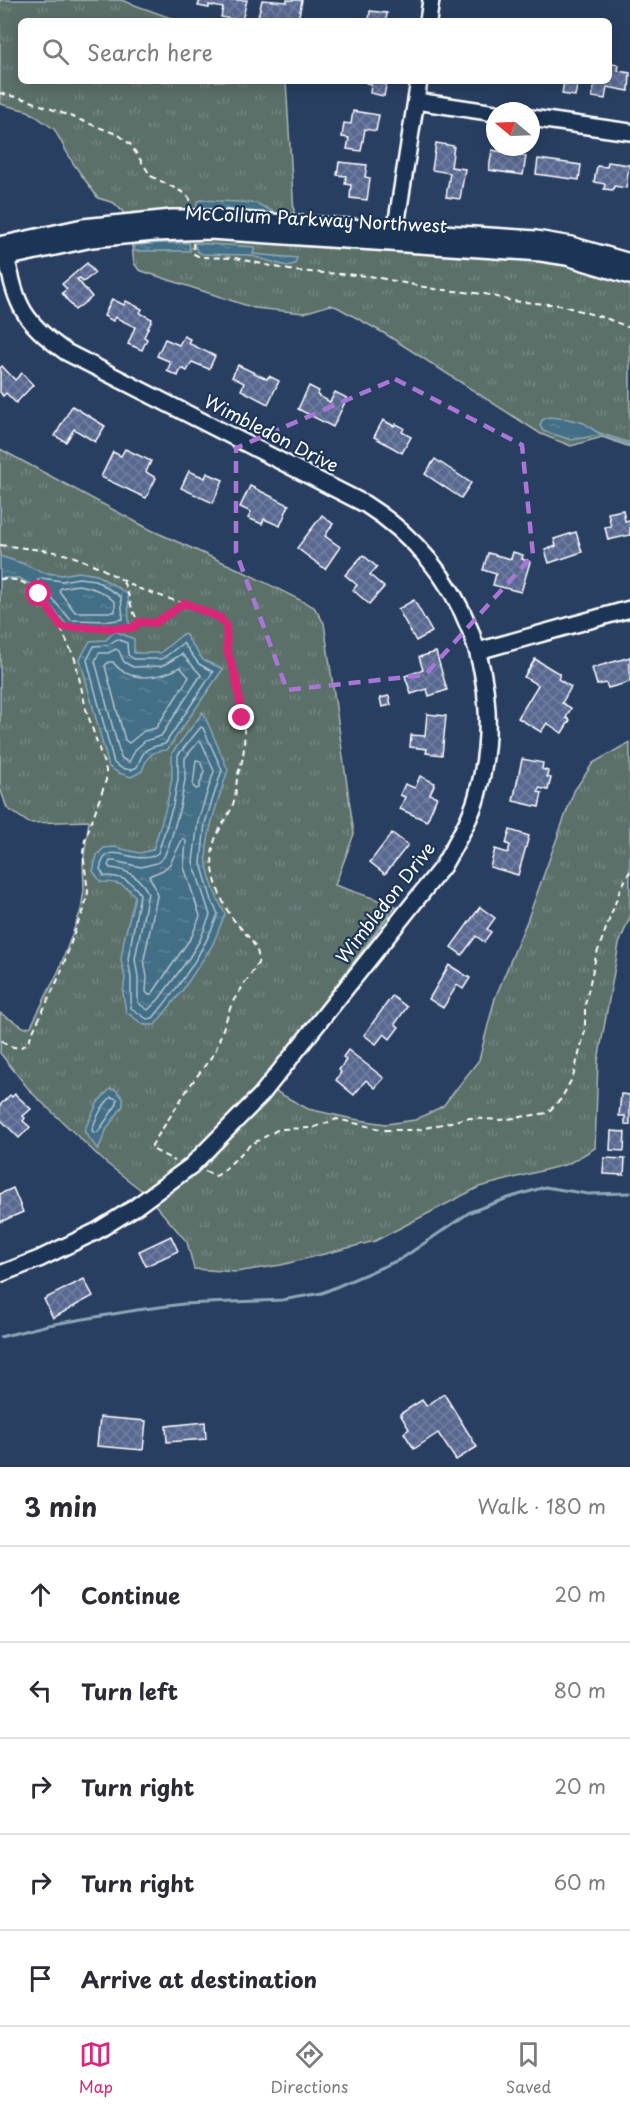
<!DOCTYPE html>
<meta charset="utf-8">
<style>
body{margin:0;font-family:"Playpen Sans",sans-serif;background:#f7f7f7;color:#2b2b33}
.compass{position:absolute;left:486px;top:102px;width:54px;height:54px;border-radius:50%;background:#fff;box-shadow:0 3px 15px #0003;rotate:289deg}
.stop{position:absolute;width:18px;height:18px;margin:-14px;border:4px solid #db2777;border-radius:50%;background:#fff}
.stop.end{background:#db2777;border-color:#fff;box-shadow:0 2px 6px #0008}
.list{margin:0;padding:0;list-style:none}
h2{display:flex;justify-content:space-between;align-items:center;height:78px;margin:0;padding:0 24px;font-size:26px}
h2 small{font-size:20px;font-weight:400;color:#7c7c81}
.list li{display:grid;grid-template-columns:39px 1fr auto;gap:18px;align-items:center;box-sizing:border-box;height:96px;padding:0 24px;border-top:2px solid #e1e1e2}
.list b{display:block;font-size:22px;white-space:nowrap}
.list em{font-size:20px;font-style:normal;color:#7c7c81}
.icon{flex:none;width:33px;height:33px;fill:none;stroke:currentColor;stroke-width:2;stroke-linecap:round;stroke-linejoin:round}
.map{position:relative;flex:none;width:630px;height:1467px;overflow:hidden}
.search{position:absolute;background:#fff;box-shadow:0 3px 15px #0003;left:18px;right:18px;top:18px;height:66px;display:flex;align-items:center;gap:15px;box-sizing:border-box;padding:0 21px;border-radius:9px;color:#7c7c81;font-size:22px}
.sheet{height:558px;background:#fff}
nav{display:flex;justify-content:space-around;align-items:center;box-sizing:border-box;height:84px;border-top:2px solid #e1e1e2;background:#fff;font-size:16px;color:#7c7c81}
nav a{display:grid;justify-items:center;gap:3px}
nav .on{color:#db2777}
.map>svg:first-child{display:block}
</style>
<div class="map">
<svg width="630" height="1467" viewBox="0 0 630 1467">
<defs>
<pattern id="grass-tufts" width="24" height="20" patternUnits="userSpaceOnUse" patternTransform="scale(1.5)"><rect width="24" height="20" fill="#5b706b"/><path d="M3 7l-1-3M5 7V3M7 7l1-3M15 17l-1-3M17 17v-4M19 17l1-3" fill="none" stroke="#748581"/></pattern>
<pattern id="water-ripples" width="26" height="14" patternUnits="userSpaceOnUse" patternTransform="scale(1.5)"><rect width="26" height="14" fill="#426e86"/><path d="M2 4q2-2 4 0t4 0M15 11q2-2 4 0t4 0" fill="none" stroke="#5e8498"/></pattern>
<pattern id="building-cross-hatch" width="8" height="8" patternUnits="userSpaceOnUse" patternTransform="scale(1.5)"><rect width="8" height="8" fill="#586890"/><path d="M0 0l8 8M0 8l8-8" fill="none" stroke="#717fa1"/></pattern>
</defs>
<rect width="100%" height="100%" fill="#293f62"/>
<filter id="ink" filterUnits="userSpaceOnUse"><feTurbulence type="fractalNoise" baseFrequency=".0167" numOctaves="2"/><feDisplacementMap in="SourceGraphic" scale="12" xChannelSelector="R" yChannelSelector="G"/><feConvolveMatrix kernelMatrix="1 2 1 2 8 2 1 2 1" color-interpolation-filters="sRGB"/></filter>
<g filter="url(#ink)">
<g fill="url(#grass-tufts)" stroke="#adb8b5" stroke-width="1.5">
<path d="M0,0h121l58,21h-158v60h265l10,165 251,16 28,5 55,18v162l-28,-10 -31,9 -30,-12 -154,-99 -50,-28 -7,-2 -26,8 -50,-5 -115,-38 -5,-7 -6,-46 -14,-14 -16,-5 -25,-35 -19,-34 -26,-18 -28,-7z"/>
<path d="M0,449l151,81 87,39 76,38 10,16 30,211 -19,51 61,21 -129,170 8,15 33,18 45,10 33,5 29,-4 28,-14 36,-46 16,-62 32,-77 47,-130 19,-28 37,-21v175l-11,27 -21,117 -3,87 -27,16 -89,23 -104,54 -94,24 -45,7 -42,-3 -7,-27 -42,-49 -39,-30 -75,-71 -31,-39v-40l25,15 6,-2 28,-56 22,-60 3,-20 -1,-27 6,-42 -60,2 -22,-15 -7,-20z"/>
</g>
<g fill="url(#water-ripples)" stroke="#8ea8b6" stroke-width="1.5">
<path d="M200,200l56,3 24,12 -83,-3v-10z"/>
<path d="M163,243h26l1,8h-56l1,-6z"/>
<path d="M194,243l61,4 -2,7 44,4 -2,6 -8,2 -39,-11 -46,-1 -5,-3z"/>
<path d="M549,417l19,2 16,4 13,9 33,11v2l-31,-10 -27,5 -29,-9 -3,-5 2,-6z"/>
<path d="M0,556l24,8 17,8 21,3 16,-3 19,3 31,19 1,32h-61l-36,-41 -13,-7h-19z"/>
<path d="M115,631l19,8v14h26l24,-20 19,27 20,9 -56,81c-16,1 -20,6 -25,21l-11,6 -12,-4 -10,-6 -29,-108 10,-18 16,-1z"/>
<path d="M203,712l25,58c-8,25 -25,70 -21,95 3,17 10,34 18,49l-13,32 -30,45 -27,34h-11l-18,-13 -3,-19 2,-15 -4,-18 3,-20 11,-44c-10,-12 -18,-14 -34,-14l-8,-11 4,-16 7,-7 10,-1 25,6 14,-3 14,-46 5,-26v-25z"/>
<path d="M110,1089l6,1 7,8v8l-16,22 -9,22 -14,-19 14,-29z"/>
</g>
<g fill="none" stroke-linecap="round" stroke-linejoin="round">
<g stroke="#b3c5cf" stroke-width="1.5">
<path d="M41,578l21,3 17,-3 16,2 26,17 2,22 -12,2 -40,-1 -33,-37v-3z"/>
<path d="M78,585c14,2 27,7 37,17v10h-40l-16,-21 2,-3z"/>
<path d="M117,639l10,4 1,12 6,4h28l21,-16 16,21 14,8 -48,72c-19,4 -21,4 -28,23l-6,3 -10,-2 -7,-5 -27,-103 7,-14 14,-1z"/>
<path d="M116,649l3,2 5,11 9,5 29,-1 20,-12 19,21 -40,61 -16,5 -9,8 -7,13 -8,-4 -26,-97 4,-8h9z"/>
<path d="M108,662h5c15,21 47,17 67,5l9,10 -33,51 -12,3 -15,12 -4,-3 -20,-74z"/>
<path d="M201,727l2,1 19,42 -17,53 -4,40 11,38 6,13c-15,40 -38,71 -65,104l-6,1 -16,-11v-30l-3,-19 12,-65c-9,-14 -19,-18 -36,-18l-4,-7c7,-35 34,1 58,-16l15,-48 5,-26v-24z"/>
<path d="M199,741l3,2 12,28 -16,50 -5,41 17,53 -10,25 -11,18 -30,41 -11,11 -10,-7v-26l-3,-18 13,-66c-7,-15 -21,-24 -38,-25l-2,-3 2,-4h4l27,6 16,-4 7,-6 7,-18 9,-32 5,-27v-22z"/>
<path d="M196,760l4,1 4,10 -5,17 -3,1 -3,-3z"/>
<path d="M183,838l3,3 -2,26 16,49 -8,20 -40,58 -3,1 -3,-3 1,-15 -3,-18 13,-63 -2,-9 -6,-11 14,-6 7,-6z"/>
<path d="M111,1097l6,2v5l-19,28 -4,1 -2,-3c4,-13 10,-24 19,-33z"/>
</g>
<path stroke="#8ea8b6" stroke-width="3" d="M0,1337l48,-12 89,-15 46,-6 99,-4 40,-7 79,-34 69,-47 38,-14 37,-11 43,7 42,-1"/>
</g>
<g fill="url(#building-cross-hatch)" stroke="#fff" stroke-width="1.5">
<path d="M200,0h47l-5,21 -21,-4 2,-9 -14,-3v3l-11,-2z"/>
<path d="M262,0l25,2v-2h15l-4,21h-25l-15,-4z"/>
<path d="M370,11l17,2 -1,8h-17z"/>
<path d="M609,63l10,2 -1,6 12,2 -1,18 -22,-4 -2,12 -13,-2 3,-16h14z"/>
<path d="M366,81h21l-3,15 -14,-3 1,-9 -5,-1z"/>
<path d="M564,81h14l-3,15 -13,-2z"/>
<path d="M353,111l26,4 -3,16 -11,-2 -4,22 -14,-2 2,-11 -7,-1 2,-14 7,1z"/>
<path d="M436,143l18,3 -3,21 14,2 -5,30 -14,-2 4,-24 -18,-3z"/>
<path d="M492,150l34,6 -3,19 -34,-5z"/>
<path d="M538,159l43,6 -2,15 -43,-6z"/>
<path d="M339,162l28,3 -2,12 5,1 -3,22 -17,-2 1,-13 -6,-1 1,-8 -9,-1z"/>
<path d="M608,162l21,3 -3,23 -12,-2 -1,4 -9,-1 1,-5 -11,-2 3,-16 10,1z"/>
<path d="M87,263l8,10 -12,9 -3,-4 -3,1 15,18 -17,13 -13,-17 5,-4 -5,-5z"/>
<path d="M112,299l12,6 2,-4 16,8 -2,4 12,6 -8,18 3,2 -5,11 -14,-6 7,-17 -20,-10 -2,4 -9,-5z"/>
<path d="M184,336l6,3 -2,4 27,13 -6,13 -17,-7 -5,9 -6,-3 -3,8 -11,-5 4,-9 -14,-6 8,-17 14,6z"/>
<path d="M238,365l29,14 2,-3 10,5 -11,23 -27,-14 3,-7 -12,-6z"/>
<path d="M2,366l13,14 7,-7 11,12 -17,18 -10,-10 -3,3 -3,-4v-24z"/>
<path d="M309,386l10,5 -2,4 13,7 5,-10 12,6 -14,29 -35,-18z"/>
<path d="M72,406l33,20 -10,16 -21,-13 -8,13 -11,-6z"/>
<path d="M383,420l11,6 2,-2 8,4 -2,4 9,5 -9,16 -28,-16z"/>
<path d="M125,449l26,12 -5,11 10,6 -10,20 -45,-21 12,-25 8,4z"/>
<path d="M435,459l36,24 -10,15 -36,-24z"/>
<path d="M189,471l16,7 2,-5 16,7 -10,23 -32,-15z"/>
<path d="M250,486l39,19 -9,21 -16,-7 -2,5 -14,-6 3,-6 -11,-5z"/>
<path d="M623,510l2,11 5,-1v15l-22,5 -3,-13 6,-1 -3,-13z"/>
<path d="M322,515l11,9 -8,12 15,11 -15,22 -28,-21z"/>
<path d="M576,532l6,20 -33,11 -4,-13 11,-4 -2,-7z"/>
<path d="M513,552l10,3 -1,4 8,3 -9,30 -28,-7 3,-11 -13,-4 5,-17 23,6z"/>
<path d="M363,555l14,12 -7,8 14,12 -15,17 -16,-14 4,-5 -12,-10z"/>
<path d="M414,600l18,32 -16,9 -18,-32z"/>
<path d="M436,652l11,38 -18,6 -2,-7 -16,5 -6,-18 18,-6 -4,-13z"/>
<path d="M630,657v25l-22,6 -2,-5 -9,2 -5,-17z"/>
<path d="M535,659l25,15 -2,5 13,8 -9,16 9,5 -5,10 4,2 -8,13 -15,-10 -6,9 -23,-14 20,-33 -14,-8z"/>
<path d="M389,696l2,9 -9,2 -2,-9z"/>
<path d="M427,714l19,2 -4,39 -16,-2 1,-4 -17,-2 1,-12 14,1z"/>
<path d="M522,759l21,4 -1,6 6,2 -1,6 4,1 -3,12 -9,-2 -1,4 4,1 -3,14 -26,-6z"/>
<path d="M420,776l15,7 -5,11 7,3 -10,24 -27,-12 5,-12 -5,-2 5,-11 10,4z"/>
<path d="M510,830l19,6 -11,39 -28,-8 5,-18 13,4 2,-8 -4,-1z"/>
<path d="M392,833l16,12 -23,29 -15,-12z"/>
<path d="M480,907l15,11 -8,11 4,3 -7,10 -8,-6 -14,19 -11,-8z"/>
<path d="M449,965l21,13 -7,11 -6,-4 -14,23 -14,-9z"/>
<path d="M392,996l15,11 -12,17 4,3 -9,12 -6,-5 -8,10 -12,-9z"/>
<path d="M348,1050l36,28 -9,10 -9,-8 -12,15 -18,-15 5,-8 -2,-2 7,-10 -3,-3z"/>
<path d="M15,1094l16,15 -8,7 2,2 -2,3 7,6 -11,11 -19,-19v-14l10,-10 2,2z"/>
<path d="M621,1094l9,1v30l-5,-1v-8h-6z"/>
<path d="M611,1131l14,1 -1,19 -14,-1z"/>
<path d="M604,1158l21,1 -1,16 -21,-1z"/>
<path d="M13,1188l10,24 -23,10v-28z"/>
<path d="M171,1236l7,15 -32,15 -7,-15z"/>
<path d="M84,1279l9,17 -40,22 -9,-19z"/>
<path d="M444,1394l33,53 -21,13 -18,-27 -24,16 -10,-16 5,-4 -9,-15 22,-14 4,6z"/>
<path d="M100,1417l46,4 -3,29 -46,-4z"/>
<path d="M205,1422l1,17 -39,3 -1,-16z"/>
</g>
<g fill="none" stroke-linecap="round" stroke-linejoin="round">
<g stroke="#fff" stroke-width="20">
<g id="minor">
<path d="M428,21l3,-21"/>
<path d="M416,101l79,12"/>
<path d="M531,118l99,14"/>
<path d="M394,239l25,-158"/>
<path d="M0,245l83,-18 89,-9h37l327,21 35,6 59,17"/>
<path d="M0,259l92,-20 62,-6 56,-2 331,22 26,4 63,19"/>
<path d="M478,651l152,-42"/>
<path d="M0,1274l39,-15 58,-28 37,-23 57,-42 70,-71 182,-229c12,-22 27,-45 34,-70 32,-114 -12,-229 -112,-292l-299,-152c-50,-35 -49,-51 -63,-108"/>
</g>
</g>
<g stroke="#fff" stroke-width="2" stroke-dasharray="6 4.5" stroke-linecap="butt">
<path d="M0,93l28,7 91,35 11,9 21,32 35,18 4,5 1,6"/>
<path d="M193,243l1,11 6,3 35,1 59,13 76,5 64,13 51,5 27,7 48,4 48,14 22,9"/>
<path d="M0,545l50,6 22,5 25,10 40,22 75,25c21,12 12,24 17,44 8,32 19,66 14,99 -1,8 -5,15 -6,23 -1,7 -1,15 -3,22 -4,15 -16,27 -20,42 -6,22 4,52 15,70 9,16 33,31 29,50l-26,40 -17,49 -26,35 -37,58v4l23,12"/>
<path d="M0,579l18,1 14,7 16,17 8,14 19,41 11,50 20,61v10l-5,15 -16,45 -2,13 5,39 -4,18 -7,15 -17,50 -33,69c-10,7 -19,2 -27,-5"/>
<path d="M123,582c8,13 6,29 17,40l15,1 30,-20"/>
<path d="M61,627l29,2 42,-1 8,-6"/>
<path d="M205,1171l11,5 5,-3 29,-28 29,-16 33,-1 25,-9 47,11h33l50,-12 34,2 46,-7 14,-14 12,-22 12,-46v-26l11,-49 24,-66 10,-19"/>
</g>
<use href="#minor" stroke="#1d3557" stroke-width="15"/>
</g>
</g>
<g fill="none" stroke-linecap="round" stroke-linejoin="round" filter="url(#ink)">
<path stroke="#db2777" stroke-width="8" d="M39,594l22,33 54,1h17l8,-6 15,1 30,-20 35,15 6,8 1,24 9,28 6,40"/>
</g>
<path fill="none" stroke="#a976d5" stroke-width="4.5" stroke-dasharray="12 8" stroke-linejoin="round" d="M395,379l127,66 11,110 -108,120 -138,15 -51,-138v-104z"/>
<g text-anchor="middle" stroke-width="4.5" stroke-linejoin="round" paint-order="stroke">
<g font-size="18" fill="#fff" stroke="#1d3557">
<text transform="translate(316 220) rotate(3)" y="6">McCollum Parkway Northwest</text>
<text transform="translate(271 434) rotate(27)" y="6">Wimbledon Drive</text>
<text transform="translate(386 903) rotate(-52)" y="6">Wimbledon Drive</text>
</g>
</g>
</svg>
<svg class="compass" viewBox="-18 -18 36 36"><path d="M0-13l5 13h-10z" fill="#e53935"/><path d="M0 13l5-13h-10z" fill="#7c7c81"/></svg>
<div class="stop" style="left:39px;top:594px"></div>
<div class="stop end" style="left:242px;top:718px"></div>
<div class="search"><svg class="icon" aria-label="search" viewBox="0 0 24 24"><circle cx="10" cy="10" r="6"/><path d="M15 15l6 6"/></svg>Search here</div>
</div>
<section class="sheet">
<h2>3 min<small>Walk · 180 m</small></h2>
<ul class="list">
<li><svg class="icon" aria-label="ahead" viewBox="0 0 24 24"><path d="M12 20V5M6 11l6-6 6 6"/></svg><div><b>Continue</b></div><em>20 m</em></li>
<li><svg class="icon" aria-label="left" viewBox="0 0 24 24"><path d="M17 20v-9H6M10 6l-5 5 5 5"/></svg><div><b>Turn left</b></div><em>80 m</em></li>
<li><svg class="icon" aria-label="right" viewBox="0 0 24 24"><path d="M7 20v-9h11M14 6l5 5-5 5"/></svg><div><b>Turn right</b></div><em>20 m</em></li>
<li><svg class="icon" aria-label="right" viewBox="0 0 24 24"><path d="M7 20v-9h11M14 6l5 5-5 5"/></svg><div><b>Turn right</b></div><em>60 m</em></li>
<li><svg class="icon" aria-label="arrive" viewBox="0 0 24 24"><path d="M6 21V4h12l-3 4 3 4H6"/></svg><div><b>Arrive at destination</b></div></li>
</ul>
</section>
<nav>
<a class="on"><svg class="icon" aria-label="map" viewBox="0 0 24 24"><path d="M3 6l6-2 6 2 6-2v14l-6 2-6-2-6 2zM9 4v14M15 6v14"/></svg>Map</a>
<a><svg class="icon" aria-label="directions" viewBox="0 0 24 24"><path d="M12 3l9 9-9 9-9-9zM9 14v-3h6M13 9l2 2-2 2"/></svg>Directions</a>
<a><svg class="icon" aria-label="saved" viewBox="0 0 24 24"><path d="M7 4h10v16l-5-4-5 4z"/></svg>Saved</a>
</nav>
